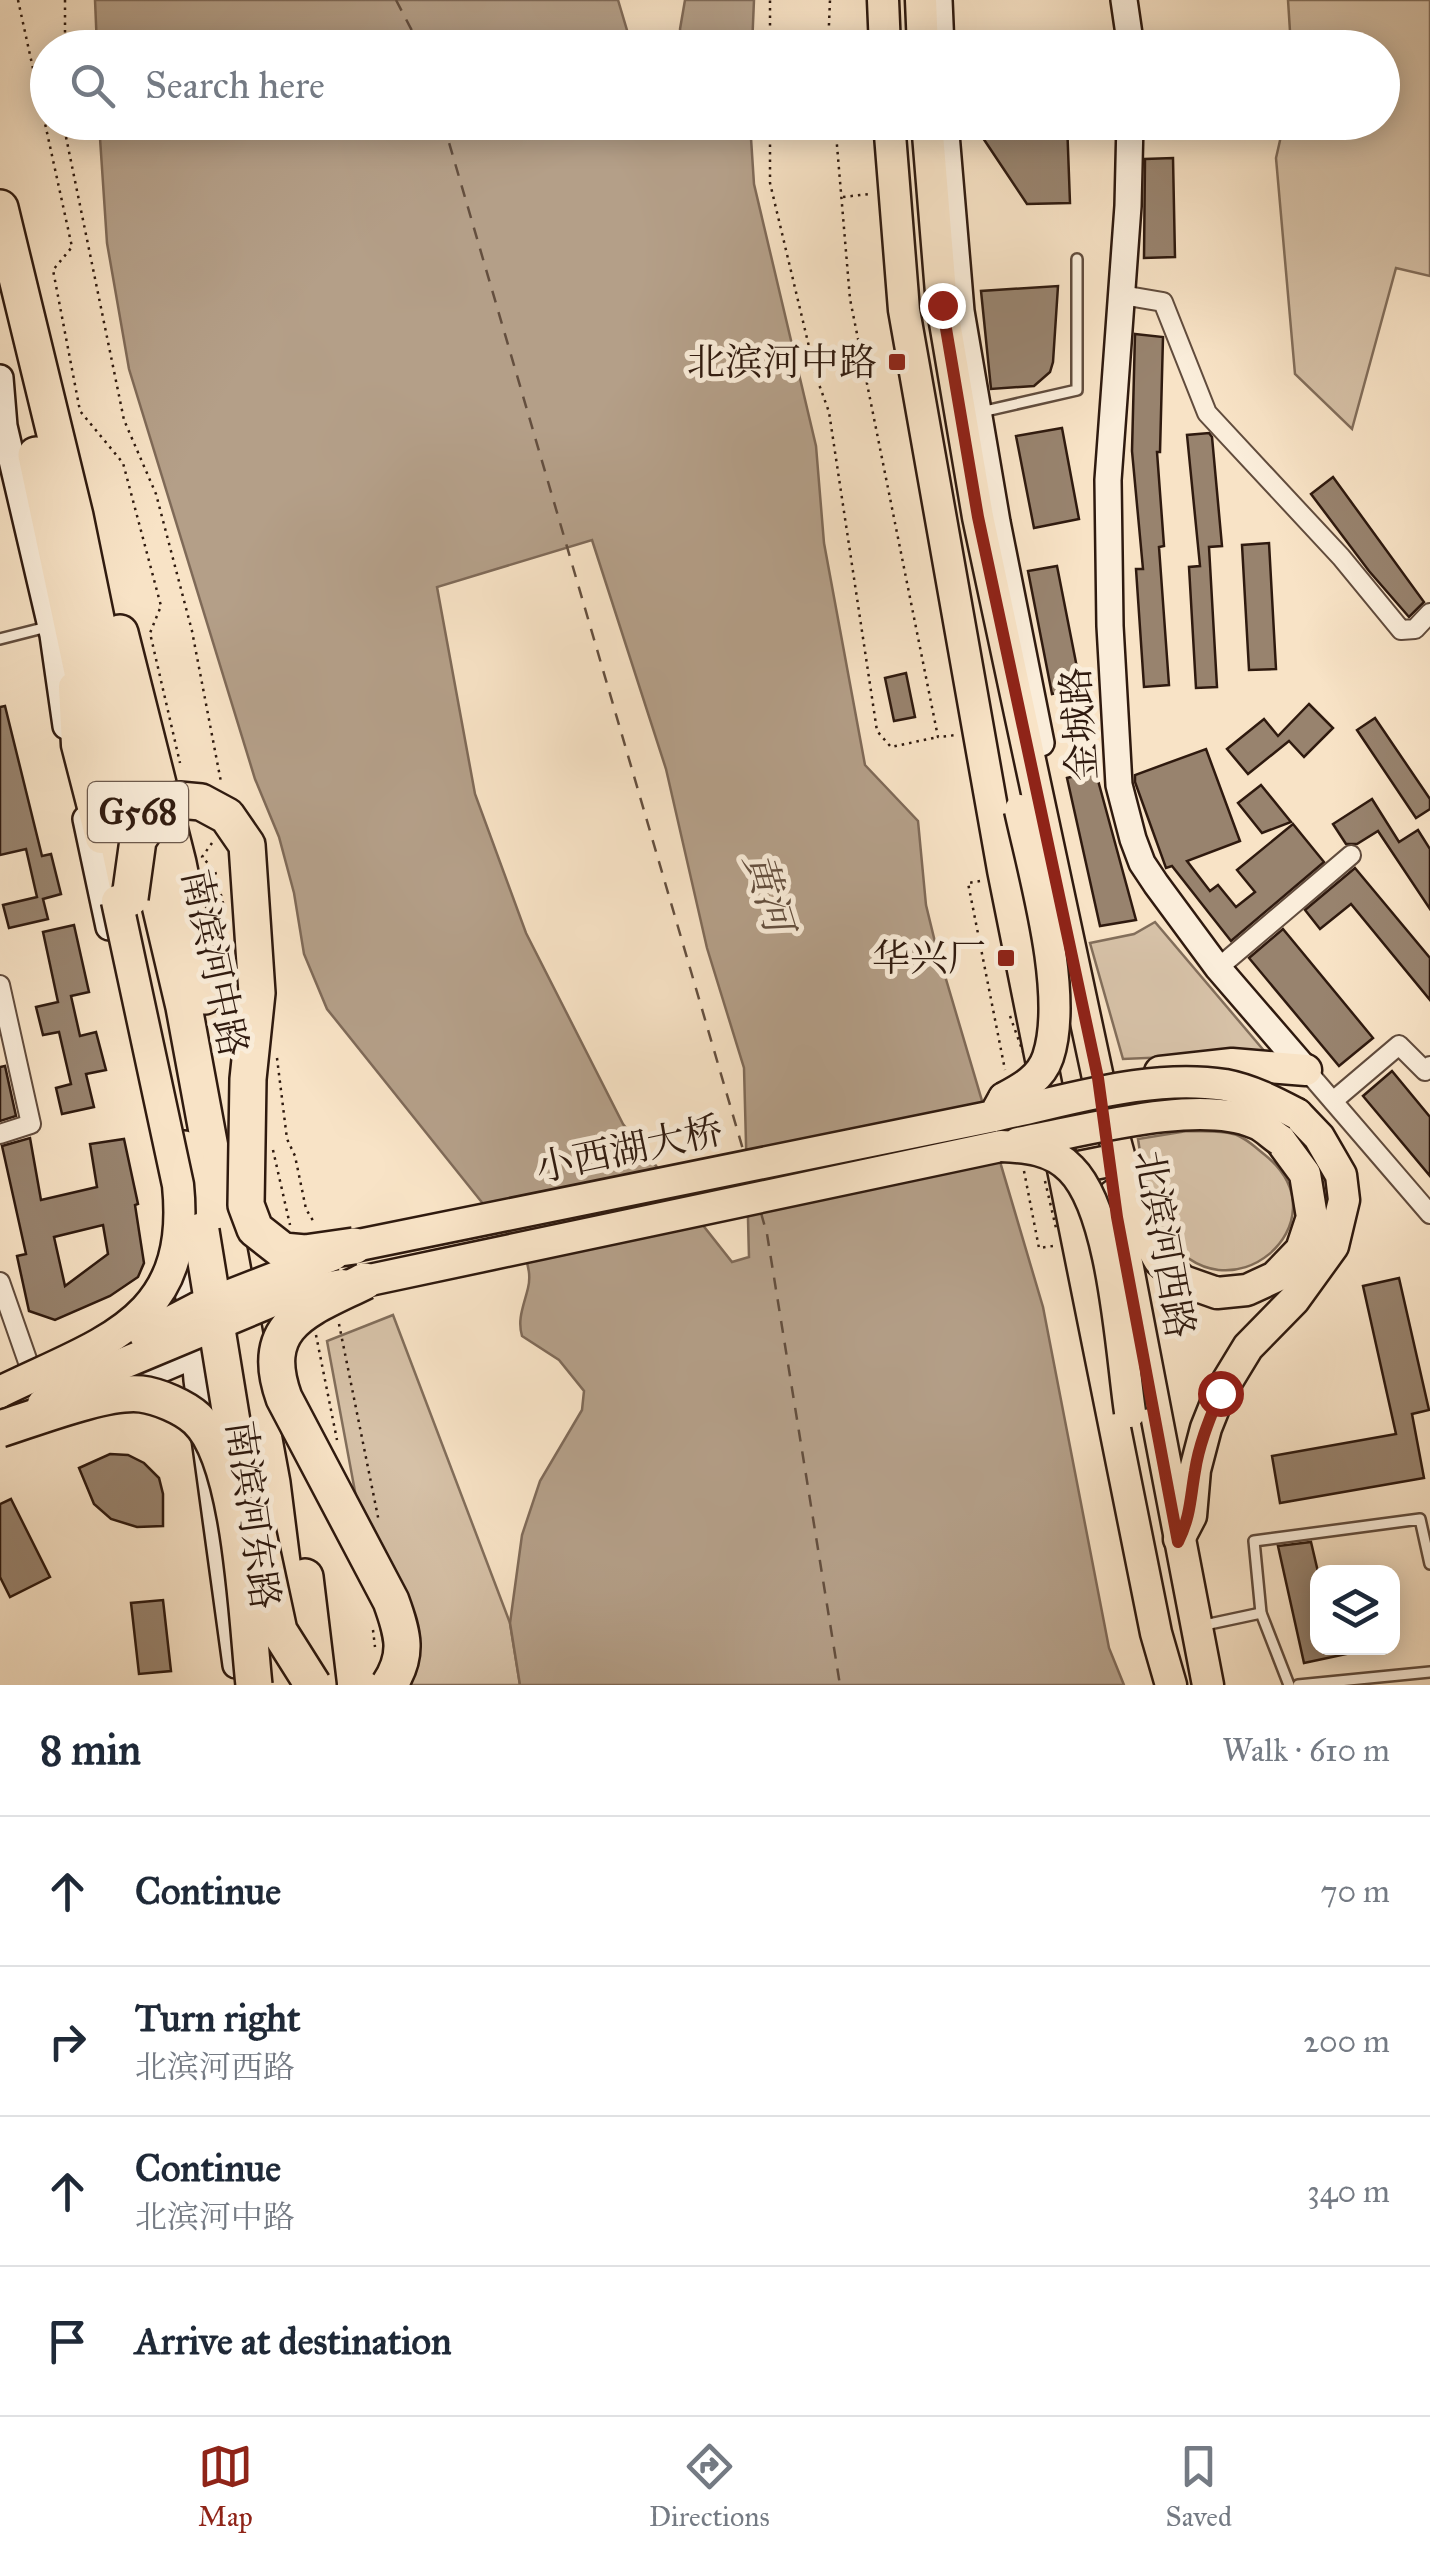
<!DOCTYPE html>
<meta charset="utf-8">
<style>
body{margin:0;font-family:"IM FELL Great Primer","Noto Serif SC",serif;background:#f2f2f3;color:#1f2937}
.controls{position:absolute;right:30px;bottom:30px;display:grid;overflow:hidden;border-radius:20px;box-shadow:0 5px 25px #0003}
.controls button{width:90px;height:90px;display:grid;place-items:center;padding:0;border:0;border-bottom:2px solid #e0e1e3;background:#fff;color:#1f2937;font:50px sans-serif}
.stop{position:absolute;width:30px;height:30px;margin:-22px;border:8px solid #8f2418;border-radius:50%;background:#fff}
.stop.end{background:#8f2418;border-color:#fff;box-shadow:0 2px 10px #0008}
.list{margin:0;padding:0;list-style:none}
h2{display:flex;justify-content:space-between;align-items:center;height:130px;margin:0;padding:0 40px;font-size:42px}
h2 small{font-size:32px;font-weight:400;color:#747a83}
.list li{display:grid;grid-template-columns:65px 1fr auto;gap:30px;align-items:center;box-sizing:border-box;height:150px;padding:0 40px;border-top:2px solid #e0e1e3}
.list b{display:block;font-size:38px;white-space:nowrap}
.list p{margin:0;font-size:32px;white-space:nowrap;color:#747a83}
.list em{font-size:32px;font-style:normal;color:#747a83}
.icon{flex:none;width:55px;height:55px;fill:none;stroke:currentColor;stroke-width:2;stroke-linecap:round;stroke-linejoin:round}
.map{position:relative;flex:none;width:1430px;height:1685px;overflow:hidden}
.search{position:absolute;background:#fff;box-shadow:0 5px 25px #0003;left:30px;right:30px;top:30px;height:110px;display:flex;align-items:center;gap:25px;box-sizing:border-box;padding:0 35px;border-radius:55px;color:#747a83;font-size:38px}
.sheet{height:730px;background:#fff}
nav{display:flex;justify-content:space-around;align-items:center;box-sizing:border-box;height:140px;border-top:2px solid #e0e1e3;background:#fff;font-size:28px;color:#747a83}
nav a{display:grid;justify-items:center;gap:5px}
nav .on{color:#8f2418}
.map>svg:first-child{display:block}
</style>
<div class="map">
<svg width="1430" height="1685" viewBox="0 0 1430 1685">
<rect width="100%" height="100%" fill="#f8e3c6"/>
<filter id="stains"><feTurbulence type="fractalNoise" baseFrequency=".002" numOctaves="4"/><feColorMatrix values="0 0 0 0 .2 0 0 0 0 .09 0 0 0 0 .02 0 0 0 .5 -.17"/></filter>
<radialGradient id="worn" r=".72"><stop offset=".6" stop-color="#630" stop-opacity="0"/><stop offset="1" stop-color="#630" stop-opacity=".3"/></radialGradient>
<g fill="#d6c1a7" stroke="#826e5b" stroke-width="2.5">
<path d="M1288,0h142v276l-34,-8 -44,161 -57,-55 -19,-216 8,-35 98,-1v-74l-91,-1z"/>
<path d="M1155,922l111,131 -143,6 -33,-116 44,-9z"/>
<path d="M1187,1131c15,1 32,-1 46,3 11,2 23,14 32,21 83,67 -39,171 -99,79 -19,-28 -23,-63 -28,-95z"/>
<path d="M393,1315l117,308 10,62h-129l-64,-344z"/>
</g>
<g fill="#b49f88" stroke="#7f6a58" stroke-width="2.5" fill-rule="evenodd">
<path d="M95,0h523l14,47h-535z"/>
<path d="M685,0h69l-2,47h-70l-2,-18z"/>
<path d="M99,123h651l4,61 62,262 8,97 41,222 53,56 8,84 9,37 108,365 66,341 15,37h-604l-10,-62 12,-88 18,-54 42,-71 2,-19 -25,-31 -37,-24c-5,-17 2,-31 6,-48 8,-32 -23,-63 -44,-83l-157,-196 -23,-55 -10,-61 -15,-56 -24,-58 -126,-410 -22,-126zM592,540l74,229 41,179 37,120 5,189 -17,5 -109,-138 -97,-191 -51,-139 -38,-207z"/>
</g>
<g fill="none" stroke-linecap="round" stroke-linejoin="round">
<g stroke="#644f3f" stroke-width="2.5" stroke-dasharray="12 10" stroke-linecap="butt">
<path d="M396,0l25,48"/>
<path d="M443,122l301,1031"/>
<path d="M761,1213l6,21 73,451"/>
</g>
</g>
<g fill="#98836e" stroke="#2f1a0f" stroke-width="2.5" fill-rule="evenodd">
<path d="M981,122h86l3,81 -43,1 -46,-69z"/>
<path d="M1173,158l2,99 -31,1 1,-99z"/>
<path d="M1058,286l-5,76 -3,10 -16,14 -43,3 -10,-98z"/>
<path d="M1135,334l28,3 -3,115h-3l7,94 -5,1 10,138 -25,2 -8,-118h7l-11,-118z"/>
<path d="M1062,428l17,91 -45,9 -18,-92z"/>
<path d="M1209,433l3,4 10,109 -13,1 8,140 -21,1 -7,-121 11,-1 -13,-131z"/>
<path d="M1333,477l91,125 -15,15 -40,-46 -58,-77z"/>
<path d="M1269,543l7,126 -27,1 -7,-125z"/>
<path d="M1057,566l24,122 -29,6 -24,-123z"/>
<path d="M906,673l9,44 -21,4 -9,-43z"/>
<path d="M1309,704l24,24 -29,29 -15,-16 -41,33 -21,-25 37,-30 14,17z"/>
<path d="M5,706l37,150 9,-2 10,40 -18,5 5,20 -39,9 -6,-23 34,-8 -11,-48 -26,6v-148z"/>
<path d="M1375,718l55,81v10l-14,9 -59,-88z"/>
<path d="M1206,749l34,92 -53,20 23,30 8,-6 18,22 19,-15 -18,-22 56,-46 31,38 -93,79 -59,-75 -6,2 -31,-86v-7z"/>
<path d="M1093,762l43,158 -36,6 -33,-148 8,-2 -2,-9z"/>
<path d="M1261,785l30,37 -29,11 -24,-30z"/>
<path d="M1372,799l27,43 19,-12 12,19v60l-52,-78 -21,13h-11l-13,-20z"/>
<path d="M1355,868l75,90v42l-79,-96 -31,25 -15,-19z"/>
<path d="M74,925l15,67 -18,4 9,40 16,-4 10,38 -20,4 8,33 -32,7 -6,-26 15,-4 -12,-52 -16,3 -7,-28 22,-5 -15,-70z"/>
<path d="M1283,929l90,109 -34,28 -90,-108z"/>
<path d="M5,1066l11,50 -16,5v-54z"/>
<path d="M1392,1071l38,46v59l-67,-80z"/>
<path d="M30,1138l11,62 56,-13 -7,-43 34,-5 14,65 -3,1 9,58 -6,14 -28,19 -55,24 -26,-9 -12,-55 9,-2 -24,-108zM103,1225l5,29 -43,32 -11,-49z"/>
<path d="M1399,1278l30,132 -17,4 12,64 -144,25 -8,-47 124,-22 -33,-148z"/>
<path d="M110,1454l18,1 16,8 15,15 4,16v32l-26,1 -26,-8 -17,-15 -15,-36z"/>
<path d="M11,1499l39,78 -40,20 -10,-20v-73z"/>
<path d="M1311,1542l7,30v76h33v5l-47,10 -26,-117z"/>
<path d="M163,1600l8,71 -32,3 -8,-71z"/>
</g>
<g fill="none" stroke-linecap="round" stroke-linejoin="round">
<g stroke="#614c3d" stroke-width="14">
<g id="lane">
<path d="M981,412l96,-22v-131"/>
<path d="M0,639l51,-13"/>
<path d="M1200,1626l61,-13"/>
<path d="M1289,1685l-28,-72 -7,-72 166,-22 10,45"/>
<path d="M1298,1685l132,-13"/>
</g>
</g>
<g stroke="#614c3d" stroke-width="22">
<g id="street">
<path d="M1122,295l41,7 44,111 134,144 60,73 14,-1 15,-16"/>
<path d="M1218,968l133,-113"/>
<path d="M0,985l31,139 -31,10"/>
<path d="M1306,1070l124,144"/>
<path d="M1333,1101l66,-56 26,26 5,-5"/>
<path d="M0,1282l36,103"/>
</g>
</g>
<g stroke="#2f1a0f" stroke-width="30">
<g id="secondary">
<path d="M939,0l2,48"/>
<path d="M1124,0l7,48"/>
<path d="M945,122l16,189 36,211 44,221"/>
<path d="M1130,122l-2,84 -20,274 2,146 9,159 14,54 9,24 14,21 62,84 88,102"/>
<path d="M0,378l4,48 49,209 13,91"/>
<path d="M86,819l23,108"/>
<path d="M178,1245l13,62 6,73 39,285"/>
<path d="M117,1388l78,-33"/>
</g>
</g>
<g stroke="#2f1a0f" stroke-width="35">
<g id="primary">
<path d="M883,0l2,48"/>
<path d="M921,0l2,48"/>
<path d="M889,122l15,188 99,560 153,763 15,52"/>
<path d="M927,122l15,183 36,212 120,561 39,143 22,39 24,21 34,12 30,-3 28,-13 26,-27 11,-33 -7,-43 -25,-34"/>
<path d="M74,687l3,58 24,93"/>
<path d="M1160,1072l72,-8 74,6"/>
<path d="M1064,1170l45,-9"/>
<path d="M1114,1195l94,490"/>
<path d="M354,1246l640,-130 10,-18"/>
<path d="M365,1281l636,-135"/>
<path d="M1179,1539l12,-23 4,-46 11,-42 14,-35 28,-46 46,-47 39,-54 11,-46 -3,-25 -22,-38 -22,-23"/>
</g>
</g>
<g stroke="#2f1a0f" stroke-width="40">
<g id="highway">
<path d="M0,208l75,308 44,215 65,276 88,476 16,127"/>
<path d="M36,455l93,438"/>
<path d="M120,633l58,230 27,133"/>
<path d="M184,1149l17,82"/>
<path d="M305,1577l13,108"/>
</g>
</g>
<g stroke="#2f1a0f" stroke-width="2.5" stroke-dasharray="2.5 5" stroke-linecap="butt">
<path d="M18,0l54,247 -19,23 27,141 43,52 38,143 -11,27 30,130"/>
<path d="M65,0v48"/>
<path d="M770,48v-48"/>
<path d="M828,48l2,-48"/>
<path d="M66,122v15l58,283 32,74 36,137 29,151"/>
<path d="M770,122v61l46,193 13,36 48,319 14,16 47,-10"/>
<path d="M835,122l15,177 88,438 19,-2"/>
<path d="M843,197l26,-3"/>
<path d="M212,843l-10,14 13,14 10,40"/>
<path d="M980,881l-12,2 37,187"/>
<path d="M214,907l15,60"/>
<path d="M277,1058l10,81 8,17 11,53 9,15"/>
<path d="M273,1150l17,75"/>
<path d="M1024,1171l15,77 14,-2"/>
<path d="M339,1324l40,198"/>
<path d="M316,1335l21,105"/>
<path d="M373,1630l2,17"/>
</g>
<use href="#lane" stroke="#faedda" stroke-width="9"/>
<use href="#street" stroke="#faedda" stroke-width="18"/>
<use href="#secondary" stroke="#faedda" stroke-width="25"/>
<use href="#primary" stroke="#f8e3c6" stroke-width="30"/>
<use href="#highway" stroke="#f8e3c6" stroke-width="35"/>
<g stroke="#2f1a0f" stroke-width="35" stroke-linecap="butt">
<g id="primary-bridge">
<path d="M1004,1098c19,-10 37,-20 44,-41 21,-63 -14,-183 -28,-247"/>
<path d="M994,1116c73,-15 155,-43 231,-31 26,5 49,17 72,29"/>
<path d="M1018,1143c62,-11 179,-45 237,-20 9,3 17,12 25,17"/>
<path d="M1001,1146c25,1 51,3 70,23 43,43 50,182 59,243"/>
<path d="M145,1335l52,-27 136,-53"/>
<path d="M0,1392c104,-51 192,-70 178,-207l-61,-284"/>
<path d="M43,1404l74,-38 170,-71 55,-10"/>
</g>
</g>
<g stroke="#2f1a0f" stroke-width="40" stroke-linecap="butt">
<g id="highway-bridge">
<path d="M130,898l8,-58 18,-27 23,-13 22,2 26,14 20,29 10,148 -9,86 -2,126 9,24 28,22 22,2 49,-7"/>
<path d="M201,1231l40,246"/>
<path d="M365,1281c-56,28 -108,42 -81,117l107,203c12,33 18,54 -2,84"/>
<path d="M0,1429c35,-11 106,-39 141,-35 17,2 43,13 56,25 45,42 50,203 57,266"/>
<path d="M257,1529l22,102 34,54"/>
</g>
</g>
<g stroke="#2f1a0f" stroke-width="2.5" stroke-dasharray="2.5 5" stroke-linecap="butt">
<path d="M1010,1016l13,36"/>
<path d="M1045,1181l11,47"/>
</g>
<use href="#primary-bridge" stroke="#f8e3c6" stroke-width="30"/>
<use href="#highway-bridge" stroke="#f8e3c6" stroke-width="35"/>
</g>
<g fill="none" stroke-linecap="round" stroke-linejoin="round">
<path stroke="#8f2418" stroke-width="12" d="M942,305l36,212 120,561 19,139 61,325c13,-27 12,-43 17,-71 4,-27 15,-53 25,-78"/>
</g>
<g fill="#8f2418" stroke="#faedda" stroke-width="4">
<rect x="887" y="352" width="20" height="20" rx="5"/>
<rect x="996" y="948" width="20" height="20" rx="5"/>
</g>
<g text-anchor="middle" stroke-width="10" stroke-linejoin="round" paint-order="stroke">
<rect fill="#faedda" stroke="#6c594c" stroke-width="2.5" x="88" y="782" width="100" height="60" rx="8"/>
<g font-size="35" font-weight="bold" fill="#2f1a0f">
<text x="138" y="824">G568</text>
</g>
<g font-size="38" fill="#2f1a0f" stroke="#faedda" text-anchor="end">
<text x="877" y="375">北滨河中路</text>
<text x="986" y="971">华兴厂</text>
</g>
<g font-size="38" fill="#2f1a0f" stroke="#faedda">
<text transform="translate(1079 724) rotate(-94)" y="13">金城路</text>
<text transform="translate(215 963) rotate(78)" y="13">南滨河中路</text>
<text transform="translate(629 1149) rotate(-12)" y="13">小西湖大桥</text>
<text transform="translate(1165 1244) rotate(80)" y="13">北滨河西路</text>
<text transform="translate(253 1515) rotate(82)" y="13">南滨河东路</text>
</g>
<g font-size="40" font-style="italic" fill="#644f3f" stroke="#faedda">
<text transform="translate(769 892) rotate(73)" y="14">黄河</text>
</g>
</g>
<rect width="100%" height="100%" filter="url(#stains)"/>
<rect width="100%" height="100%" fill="url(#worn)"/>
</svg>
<div class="controls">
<button><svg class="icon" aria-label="layers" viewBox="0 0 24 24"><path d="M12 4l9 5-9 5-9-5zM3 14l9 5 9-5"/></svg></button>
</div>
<div class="stop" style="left:1220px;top:1393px"></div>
<div class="stop end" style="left:942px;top:305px"></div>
<div class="search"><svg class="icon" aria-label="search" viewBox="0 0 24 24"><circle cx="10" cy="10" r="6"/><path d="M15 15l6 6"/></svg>Search here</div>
</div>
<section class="sheet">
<h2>8 min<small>Walk · 610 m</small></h2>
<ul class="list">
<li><svg class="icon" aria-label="ahead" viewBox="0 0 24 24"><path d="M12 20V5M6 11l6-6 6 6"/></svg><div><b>Continue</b></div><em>70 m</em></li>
<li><svg class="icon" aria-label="right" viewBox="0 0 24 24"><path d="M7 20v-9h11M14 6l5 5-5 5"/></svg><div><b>Turn right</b><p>北滨河西路</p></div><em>200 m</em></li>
<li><svg class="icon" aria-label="ahead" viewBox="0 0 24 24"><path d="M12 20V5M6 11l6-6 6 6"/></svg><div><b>Continue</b><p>北滨河中路</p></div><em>340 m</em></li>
<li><svg class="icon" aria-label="arrive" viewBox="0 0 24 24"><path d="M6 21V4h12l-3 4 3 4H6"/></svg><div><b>Arrive at destination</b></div></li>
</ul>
</section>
<nav>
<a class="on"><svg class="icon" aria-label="map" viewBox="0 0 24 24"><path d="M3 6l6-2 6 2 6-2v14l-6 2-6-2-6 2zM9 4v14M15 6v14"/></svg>Map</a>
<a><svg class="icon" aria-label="directions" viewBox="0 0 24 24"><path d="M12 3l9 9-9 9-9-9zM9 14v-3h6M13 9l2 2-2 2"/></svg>Directions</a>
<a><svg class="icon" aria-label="saved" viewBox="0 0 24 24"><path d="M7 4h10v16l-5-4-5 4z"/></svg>Saved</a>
</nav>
